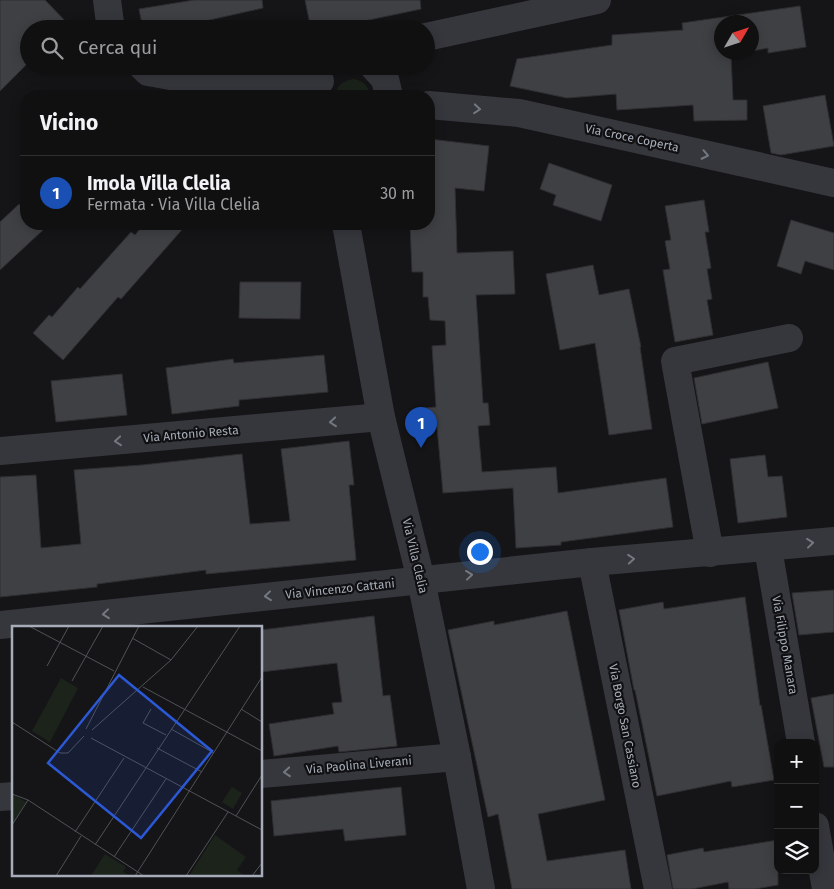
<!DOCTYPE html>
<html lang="it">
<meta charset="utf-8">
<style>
body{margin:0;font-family:"Fira Sans",sans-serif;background:#19191a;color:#f1f3f6}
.controls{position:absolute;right:15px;bottom:15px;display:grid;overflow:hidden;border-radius:10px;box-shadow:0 2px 12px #0003}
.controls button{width:45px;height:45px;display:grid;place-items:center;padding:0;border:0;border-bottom:1px solid #303031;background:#101011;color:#f1f3f6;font:25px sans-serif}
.compass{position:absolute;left:714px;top:15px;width:45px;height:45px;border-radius:50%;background:#101011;box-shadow:0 2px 12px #0003;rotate:51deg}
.you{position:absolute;left:479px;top:551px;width:18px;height:18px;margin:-12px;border:4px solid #fff;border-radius:50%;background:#1a73e8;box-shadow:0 0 0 8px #1a73e833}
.badge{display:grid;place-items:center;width:32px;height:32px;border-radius:50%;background:#ffa825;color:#fff;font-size:16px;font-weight:700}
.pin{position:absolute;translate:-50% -41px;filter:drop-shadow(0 1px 2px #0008)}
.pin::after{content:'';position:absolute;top:26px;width:18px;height:15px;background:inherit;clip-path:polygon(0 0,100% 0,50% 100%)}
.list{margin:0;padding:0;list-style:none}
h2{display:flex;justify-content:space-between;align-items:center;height:65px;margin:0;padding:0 20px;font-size:21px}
h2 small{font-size:16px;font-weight:400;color:#9c9d9f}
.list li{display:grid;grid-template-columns:32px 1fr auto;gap:15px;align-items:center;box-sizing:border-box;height:75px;padding:0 20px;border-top:1px solid #303031}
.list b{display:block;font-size:19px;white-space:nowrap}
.list p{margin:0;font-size:16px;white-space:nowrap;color:#9c9d9f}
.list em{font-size:16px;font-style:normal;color:#9c9d9f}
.icon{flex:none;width:28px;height:28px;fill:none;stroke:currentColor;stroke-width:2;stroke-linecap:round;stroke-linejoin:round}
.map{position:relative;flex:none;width:834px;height:889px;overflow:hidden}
.search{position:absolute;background:#101011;box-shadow:0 2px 12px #0003;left:20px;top:20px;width:415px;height:55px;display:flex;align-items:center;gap:12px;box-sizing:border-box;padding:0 18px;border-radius:28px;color:#9c9d9f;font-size:19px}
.panel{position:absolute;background:#101011;box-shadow:0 2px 12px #0003;left:20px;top:90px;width:415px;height:140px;border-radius:20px}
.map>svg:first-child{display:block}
</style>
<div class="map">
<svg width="834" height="889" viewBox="0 0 834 889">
<rect width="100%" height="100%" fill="#151517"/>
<path fill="#1b231b" d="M354,79c9,2 15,7 16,17h-34c1,-12 7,-15 18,-17z"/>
<g fill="#3f4044" stroke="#2f2f33">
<path d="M0,0h45l28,29h-44v33l-29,29z"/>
<path d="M194,0h68l1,8 -58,13 2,8h-64l-4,-20z"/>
<path d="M305,0h115l1,9 -95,20h-15z"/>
<path d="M800,6l6,41 -38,6v-5l-16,3v-29h-30v30h22l-13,3 2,45h14v20l-53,1 -1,-16 -76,5 -1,-16 -49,4 -57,-12 7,-27 95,-14v-10l71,-5 -1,-7z"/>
<path d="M825,95l9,51 -53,9 -10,-2 -8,-47z"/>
<path d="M429,139l60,7 -5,45 -29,-3 2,65 56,-2 2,43 -39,1 7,108h5l2,22 -12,1 4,46 74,-5 2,26 108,-15 7,49 -112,15v3l-45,3 -3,-60 -70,5 -6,-66 -10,1 -2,-20 11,-1 -4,-61 14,-1 -1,-24 -15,-1 -2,-23h-5v-25h-11l-2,-48h19z"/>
<path d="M549,163l63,22 -11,36 -48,-16 3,-10 -16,-6z"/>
<path d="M704,200l5,32h-4l6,36 -4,1 5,30 -5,1 6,35 -38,7 -12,-72 7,-1 -5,-28 6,-1 -6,-34z"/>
<path d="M19,204l7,9v11h11l6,6 -43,40v-48z"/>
<path d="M791,220l43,13v37l-29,-9 -4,13 -24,-8z"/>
<path d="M144,224h43l-66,75 -3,-2 -55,63 -30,-27 16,-18 3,2 26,-30 2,2 51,-57 4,3z"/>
<path d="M593,265l6,30 30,-6 12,58h-1l12,82 -43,6 -14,-92 -35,7 -14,-76z"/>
<path d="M240,282h61l-1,37 -61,-1z"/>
<path d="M324,355l4,37 -89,8v6l-67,8 -6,-46 67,-9 1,4z"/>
<path d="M768,362l10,46 -76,16 -8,-46z"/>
<path d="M122,374l5,41 -71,7 -5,-41z"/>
<path d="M349,441l5,44h-5l7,75 -150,14v-4l-109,14v3l-97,10v-120l36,-2 5,73 40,-4 -7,-74 68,-5 100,-11 8,70 40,-3 -9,-72z"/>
<path d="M765,455l3,22 14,-1 5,41 -49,6 -8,-64z"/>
<path d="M834,590v42l-35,3 -7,-42z"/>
<path d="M745,597l15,109 1,-1 13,75 -42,7 -1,-6 -74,15 -22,-106h-1l-15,-80 44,-8 1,7z"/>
<path d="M567,611l38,189 -67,14 9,47 78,-11 6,39h-119l-14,-75 -10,3 -40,-187 46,-9v4z"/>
<path d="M374,616l9,80 7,-1 7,51 -58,6 -1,-6 -64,10 -5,-32 65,-10 -2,-11 10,-1 -5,-39 -76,9v-42z"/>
<path d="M834,694v73h-10l-13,-69z"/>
<path d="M401,787l5,48 -61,6 -2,-12 -69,7 -3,-35z"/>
<path d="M778,840v45l-23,4h-26l-1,-7 -36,7h-19l-6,-34 36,-7 1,4z"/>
</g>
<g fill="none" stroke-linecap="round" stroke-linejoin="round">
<path stroke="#3c3e44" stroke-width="3" stroke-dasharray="2.5 4" stroke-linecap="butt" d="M388,29l4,-2v2"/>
<g stroke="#36373d" stroke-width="28">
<path d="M107,0l3,23 3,6"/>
<path d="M426,37l171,-37"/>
<path d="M142,66l6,6 28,5 144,4"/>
<path d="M373,66l12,13 4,17"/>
<path d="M429,105l90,8 315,70"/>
<path d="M346,224l35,193 40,163 36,177 24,132"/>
<path d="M0,451l381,-34"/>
<path d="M768,548l33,195"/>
<path d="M710,553l-35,-192 114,-23"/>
<path d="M592,562l66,327"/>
<path d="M0,625l592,-63 242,-21"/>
<path d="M261,774l196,-17"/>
<path d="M0,797l14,-1"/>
<path d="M815,826l11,63"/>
</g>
</g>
<defs><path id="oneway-chevron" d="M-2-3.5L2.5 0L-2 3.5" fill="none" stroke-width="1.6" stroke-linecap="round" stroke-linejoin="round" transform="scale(1.25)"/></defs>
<g stroke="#747881">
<use href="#oneway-chevron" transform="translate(477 109) rotate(5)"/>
<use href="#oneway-chevron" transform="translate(705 155) rotate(12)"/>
<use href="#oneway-chevron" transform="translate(333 422) rotate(175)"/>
<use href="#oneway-chevron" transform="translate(118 441) rotate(175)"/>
<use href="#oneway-chevron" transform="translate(810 543) rotate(-6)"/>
<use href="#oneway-chevron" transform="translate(631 559) rotate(-5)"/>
<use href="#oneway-chevron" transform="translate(469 575) rotate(-6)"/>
<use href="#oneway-chevron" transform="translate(268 596) rotate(174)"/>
<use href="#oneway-chevron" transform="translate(106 614) rotate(174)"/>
<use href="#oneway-chevron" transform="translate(287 772) rotate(175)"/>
</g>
<g text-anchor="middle" stroke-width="4.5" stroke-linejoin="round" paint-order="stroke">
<g font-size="12" fill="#a6adb8" stroke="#101012">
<text transform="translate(632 138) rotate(12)" y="4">Via Croce Coperta</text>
<text transform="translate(191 434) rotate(-5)" y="4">Via Antonio Resta</text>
<text transform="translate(415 556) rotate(77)" y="4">Via Villa Clelia</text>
<text transform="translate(340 589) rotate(-6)" y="4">Via Vincenzo Cattani</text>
<text transform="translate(785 645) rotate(80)" y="4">Via Filippo Manara</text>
<text transform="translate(625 726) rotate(79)" y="4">Via Borgo San Cassiano</text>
<text transform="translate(359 765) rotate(-5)" y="4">Via Paolina Liverani</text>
</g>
</g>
<g transform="translate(12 626)">
<rect width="250" height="250" fill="#151517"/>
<path d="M49,52l17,10 -28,54 -18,-11zM220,161l10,6 -9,16 -11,-7zM0,168l14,8 -14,23zM203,209l31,22 -9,13 8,6h-56zM93,228l21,13 -3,5 7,4h-39z" fill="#1b231b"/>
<path fill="none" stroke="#4f5257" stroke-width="1" d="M17,0l85,45M120,12l39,22M35,40l22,-40M60,55l31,-55M131,61l119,64M139,83l-8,14 23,12M229,83l21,13M0,96l48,31h8l16,-17M74,103l53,-103M159,103l43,24M80,104l79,-70 27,-34M79,112l171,92M145,122l45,24M0,168l16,6 116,76M224,190l26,-41M0,199l16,-25M63,206l49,-74M83,219l145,-219M102,231l52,-78M44,250l25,-40M123,250l127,-199M174,250l42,-64M240,250l10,-13"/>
<path fill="#2b58d5" fill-opacity="0.15" stroke="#2b58d5" stroke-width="2.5" d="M107,49l93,76 -71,87 -93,-75z"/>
<rect width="250" height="250" fill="none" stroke="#a6adb8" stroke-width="2.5"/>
</g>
</svg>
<div class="controls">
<button>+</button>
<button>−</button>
<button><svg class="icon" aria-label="layers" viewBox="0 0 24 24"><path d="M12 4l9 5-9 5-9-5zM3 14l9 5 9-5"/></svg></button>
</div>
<svg class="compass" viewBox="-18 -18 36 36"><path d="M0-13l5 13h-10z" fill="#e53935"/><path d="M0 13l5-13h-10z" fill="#9c9d9f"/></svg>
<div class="you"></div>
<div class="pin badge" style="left:421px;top:448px;background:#1a4fb4">1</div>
<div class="search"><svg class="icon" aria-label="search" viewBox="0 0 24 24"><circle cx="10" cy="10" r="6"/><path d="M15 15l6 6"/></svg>Cerca qui</div>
<section class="panel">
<h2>Vicino<small></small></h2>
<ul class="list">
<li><span class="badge" style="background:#1a4fb4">1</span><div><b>Imola Villa Clelia</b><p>Fermata · Via Villa Clelia</p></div><em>30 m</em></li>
</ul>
</section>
</div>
